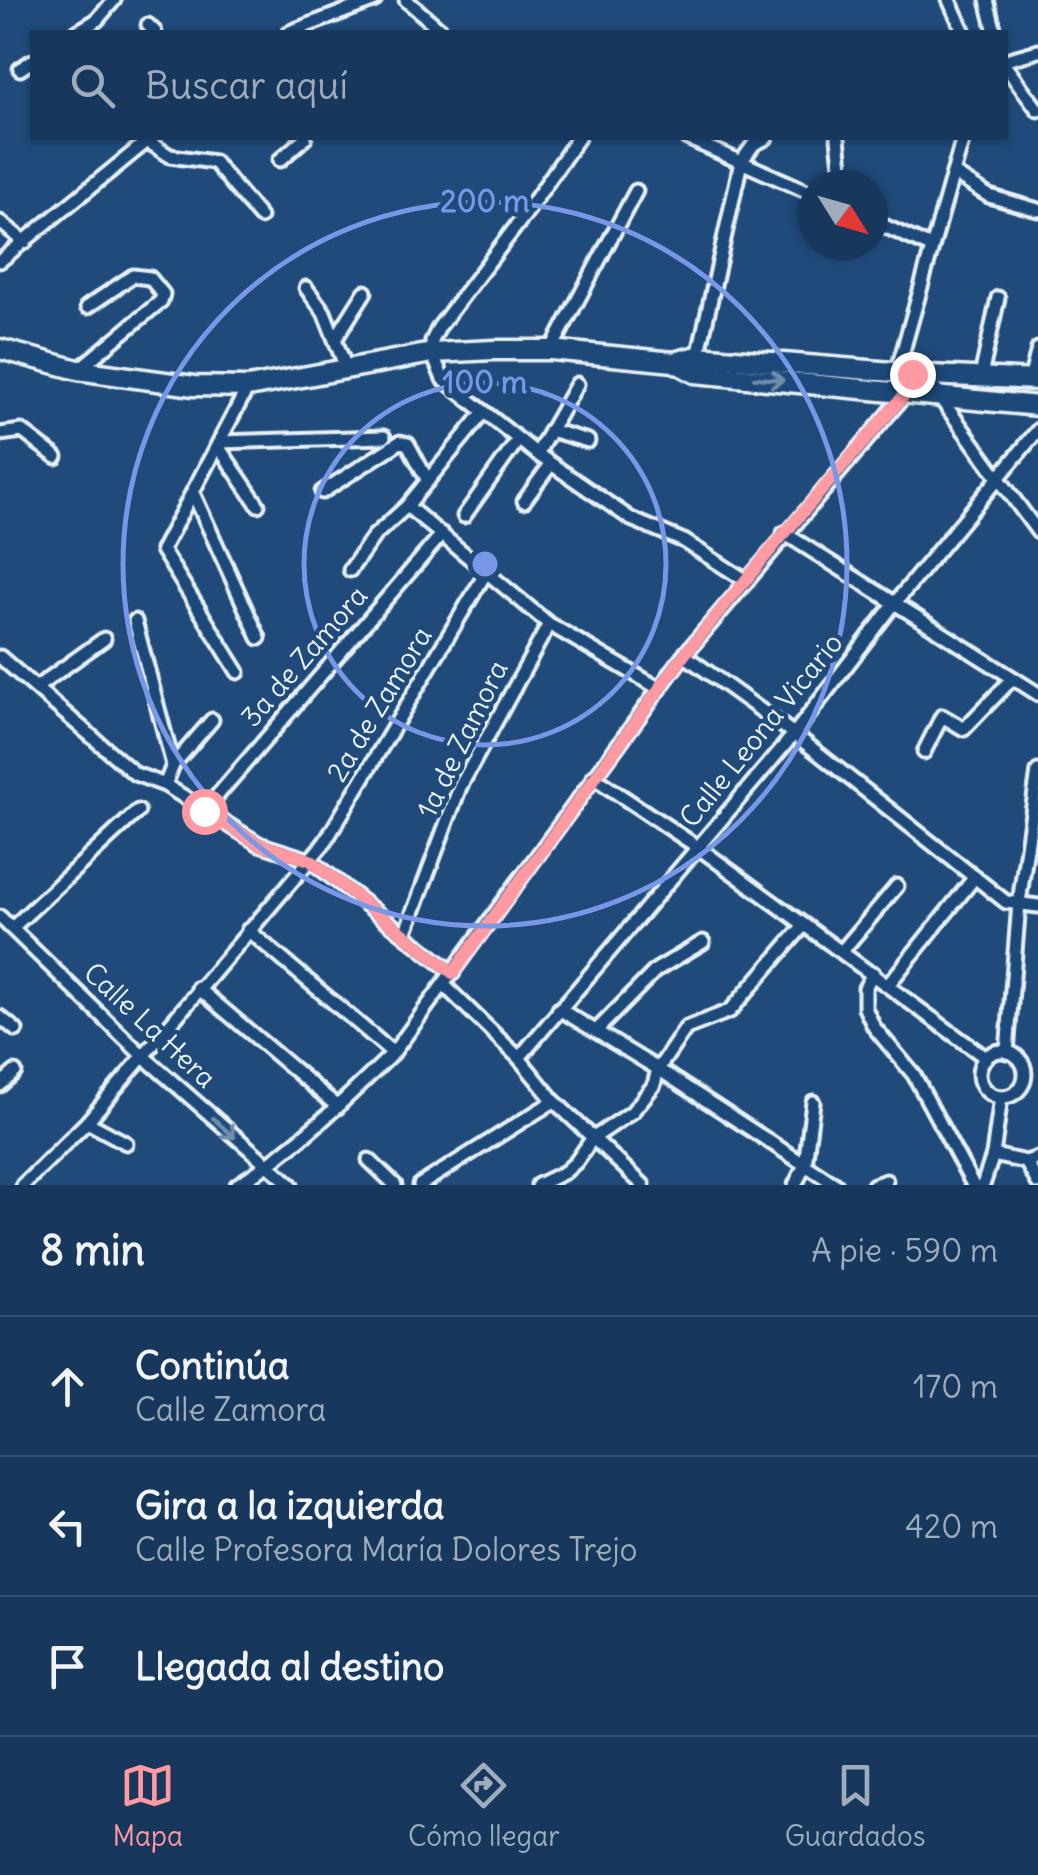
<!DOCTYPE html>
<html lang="es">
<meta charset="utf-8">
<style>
body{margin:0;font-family:Delius,sans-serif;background:#244365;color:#f1f3f6}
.compass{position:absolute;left:798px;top:170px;width:90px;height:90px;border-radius:50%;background:#17385c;box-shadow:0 2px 8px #0004;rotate:127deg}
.stop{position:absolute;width:30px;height:30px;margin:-22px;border:8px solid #ff9aa2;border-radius:50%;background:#fff}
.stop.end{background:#ff9aa2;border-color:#fff;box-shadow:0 2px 10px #0008}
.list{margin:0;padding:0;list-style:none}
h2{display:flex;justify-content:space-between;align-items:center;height:130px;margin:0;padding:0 40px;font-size:42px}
h2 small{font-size:32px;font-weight:400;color:#9eacbb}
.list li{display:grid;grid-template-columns:65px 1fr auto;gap:30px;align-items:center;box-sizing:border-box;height:140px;padding:0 40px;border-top:2px solid #365272}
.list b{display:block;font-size:38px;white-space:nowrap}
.list p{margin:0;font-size:32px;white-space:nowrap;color:#9eacbb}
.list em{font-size:32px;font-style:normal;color:#9eacbb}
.icon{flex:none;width:55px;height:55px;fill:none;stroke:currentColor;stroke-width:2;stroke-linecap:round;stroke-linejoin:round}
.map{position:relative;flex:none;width:1038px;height:1185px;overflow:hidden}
.search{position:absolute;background:#17385c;box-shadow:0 2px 8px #0004;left:30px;right:30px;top:30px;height:110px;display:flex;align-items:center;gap:25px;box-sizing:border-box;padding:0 35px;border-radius:0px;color:#9eacbb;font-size:38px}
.sheet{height:550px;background:#17385c}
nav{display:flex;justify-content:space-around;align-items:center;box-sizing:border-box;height:140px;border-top:2px solid #365272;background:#17385c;font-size:28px;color:#9eacbb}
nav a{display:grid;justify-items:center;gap:5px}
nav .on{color:#ff9aa2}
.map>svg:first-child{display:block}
</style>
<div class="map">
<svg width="1038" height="1185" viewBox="0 0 1038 1185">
<rect width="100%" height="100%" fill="#1f4a7a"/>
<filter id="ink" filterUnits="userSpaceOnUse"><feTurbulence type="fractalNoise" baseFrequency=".01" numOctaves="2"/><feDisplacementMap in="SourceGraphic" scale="20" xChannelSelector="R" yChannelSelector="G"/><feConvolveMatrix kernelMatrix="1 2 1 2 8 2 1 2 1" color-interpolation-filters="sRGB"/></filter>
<g filter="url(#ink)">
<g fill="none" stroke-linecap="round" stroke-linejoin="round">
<g stroke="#e8f1f8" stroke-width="19">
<g id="street">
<path d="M406,0l37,32"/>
<path d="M949,0l15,32"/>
<path d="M987,0l8,32"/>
<path d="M148,25l7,7"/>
<path d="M77,32l20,-12 17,-20"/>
<path d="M290,32l85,-32"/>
<path d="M1006,60l32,-9"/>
<path d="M1006,67l32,43"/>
<path d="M20,69l12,-8"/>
<path d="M578,138l-54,78 -85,111 -7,14v12l11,26 94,75 94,65 53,22 61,39"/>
<path d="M687,138l126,56"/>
<path d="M838,138l4,38"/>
<path d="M147,141l23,15 44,6 46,55"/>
<path d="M280,160l25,-22"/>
<path d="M953,173l36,23 49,14"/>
<path d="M873,221l58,26"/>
<path d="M0,222l25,20"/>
<path d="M0,261l151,-123"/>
<path d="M306,288l18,24 22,56"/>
<path d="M336,338l29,-46"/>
<path d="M551,350l85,-159"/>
<path d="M697,362l44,-200 13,-18 12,-6"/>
<path d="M78,370l83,-69 2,-7 -13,-16 -17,-2 -46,31"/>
<path d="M897,372l66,-234"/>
<path d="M929,375l9,20 100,137"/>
<path d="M981,376l17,-78"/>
<path d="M1030,380l8,-31"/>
<path d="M550,430l38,11"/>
<path d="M0,434l22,-3 34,26"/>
<path d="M220,442l164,-5"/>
<path d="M218,446l40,59"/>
<path d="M537,454l40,-70"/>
<path d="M322,492l78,-50 8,2 20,37"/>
<path d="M193,493l66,145"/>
<path d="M524,501l27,-37"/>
<path d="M407,506l142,118 111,65"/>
<path d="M464,516l54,-76"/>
<path d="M784,533l254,161"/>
<path d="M350,570l24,-34 33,-30 77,-94"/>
<path d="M135,621l38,144"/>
<path d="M684,655l110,79 212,168 32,4"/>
<path d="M0,657l135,117 30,11 94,59 51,16 143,113"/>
<path d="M238,672l-76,-122 86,-163"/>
<path d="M37,687l67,-48"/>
<path d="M924,752l18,-36 22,13 49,-51"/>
<path d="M593,777l106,71 287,210"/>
<path d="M165,785l8,-20 39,-45"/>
<path d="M204,811l238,-277"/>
<path d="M0,917l143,139 148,129"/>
<path d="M12,928l126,-117"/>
<path d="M248,930l145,123"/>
<path d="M405,934l55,-147 89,-163"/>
<path d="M842,951l55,-65"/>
<path d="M873,973l-8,15v20l9,19 40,48 59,110"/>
<path d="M888,985l87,-108"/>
<path d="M445,986l74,72 35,43 89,84"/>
<path d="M198,988l140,119"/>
<path d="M559,1009l99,60 178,116"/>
<path d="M0,1017l16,13"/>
<path d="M597,1030l59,-60 47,-28"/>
<circle cx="1002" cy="1074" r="23"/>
<path d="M1007,1052l12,-149 19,-132"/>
<path d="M519,1058l275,-324 100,-130 144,-174"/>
<path d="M0,1085l15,-13"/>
<path d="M87,1122l39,21"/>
<path d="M993,1155l33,7 12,-4"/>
<path d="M369,1160l26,25"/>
<path d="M1026,1162l12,21"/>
<path d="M23,1185l64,-63 238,-280 162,-271"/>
<path d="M237,1185c58,-36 107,-84 156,-132l291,-398 225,-265"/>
<path d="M420,1185l134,-84"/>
<path d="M538,1185l27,-13 11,-10 16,-23 40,-27 22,-27 4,-16 28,-41 44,-17 74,-86"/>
<path d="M795,1185l10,-20 8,-63"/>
<path d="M874,1185l12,-4"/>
<path d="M983,1185l10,-30 8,-58"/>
</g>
</g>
<g stroke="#e8f1f8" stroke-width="25">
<g id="secondary">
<path d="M0,349l78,21 116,16 54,1 184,-34 62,-3h57l123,12 21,11 343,33"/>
<path d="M674,362l24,-6 231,19 109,5"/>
</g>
</g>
<use href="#street" stroke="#1f4a7a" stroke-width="11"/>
<use href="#secondary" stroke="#1f4a7a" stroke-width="18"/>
</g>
<defs><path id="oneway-shaft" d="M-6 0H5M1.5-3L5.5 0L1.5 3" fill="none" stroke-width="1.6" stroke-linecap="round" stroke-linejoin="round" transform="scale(2.5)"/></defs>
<g stroke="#6f8dac">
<use href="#oneway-shaft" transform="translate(769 379) rotate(5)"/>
<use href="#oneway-shaft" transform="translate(224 1128) rotate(42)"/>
</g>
</g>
<g fill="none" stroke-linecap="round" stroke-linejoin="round" filter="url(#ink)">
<path stroke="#ff9aa2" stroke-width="12" d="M204,811l55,33 51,16 143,113 231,-318 100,-121 124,-143 4,-17"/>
</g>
<g fill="none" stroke="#7897e6" stroke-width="5">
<circle cx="485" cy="564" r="181"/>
<circle cx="485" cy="564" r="362"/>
</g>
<g text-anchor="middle" stroke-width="9" stroke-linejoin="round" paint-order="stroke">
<g font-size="28" fill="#e8f1f8" stroke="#1f4a7a">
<text transform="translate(304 656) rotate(-49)" y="10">3a de Zamora</text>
<text transform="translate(379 704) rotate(-59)" y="10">2a de Zamora</text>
<text transform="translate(761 730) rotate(-51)" y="10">Calle Leona Vicario</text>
<text transform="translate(462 739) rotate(-64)" y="10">1a de Zamora</text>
<text transform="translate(150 1025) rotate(43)" y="10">Calle La Hera</text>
</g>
</g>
<circle cx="485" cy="564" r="15" fill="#7897e6" stroke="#1f4a7a" stroke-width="5"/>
<g font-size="30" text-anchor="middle" font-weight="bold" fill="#7897e6" stroke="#1f4a7a" stroke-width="9" stroke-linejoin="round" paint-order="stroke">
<text x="485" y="212">200 m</text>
<text x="485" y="393">100 m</text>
</g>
</svg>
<svg class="compass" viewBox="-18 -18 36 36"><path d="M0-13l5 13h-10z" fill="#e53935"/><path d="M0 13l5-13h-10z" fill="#9eacbb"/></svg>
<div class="stop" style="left:204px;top:811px"></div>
<div class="stop end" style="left:912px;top:374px"></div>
<div class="search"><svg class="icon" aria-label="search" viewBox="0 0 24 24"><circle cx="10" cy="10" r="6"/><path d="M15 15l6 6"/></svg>Buscar aquí</div>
</div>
<section class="sheet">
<h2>8 min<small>A pie · 590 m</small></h2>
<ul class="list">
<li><svg class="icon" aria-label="ahead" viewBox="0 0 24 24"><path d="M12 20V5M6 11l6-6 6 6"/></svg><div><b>Continúa</b><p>Calle Zamora</p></div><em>170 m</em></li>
<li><svg class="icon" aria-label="left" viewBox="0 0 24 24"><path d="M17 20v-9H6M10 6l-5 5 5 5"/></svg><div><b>Gira a la izquierda</b><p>Calle Profesora María Dolores Trejo</p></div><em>420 m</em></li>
<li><svg class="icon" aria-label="arrive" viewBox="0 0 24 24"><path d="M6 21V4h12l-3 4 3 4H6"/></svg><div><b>Llegada al destino</b></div></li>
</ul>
</section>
<nav>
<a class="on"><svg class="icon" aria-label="map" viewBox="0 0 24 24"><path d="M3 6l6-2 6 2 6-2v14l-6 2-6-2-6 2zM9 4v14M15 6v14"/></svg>Mapa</a>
<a><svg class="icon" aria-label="directions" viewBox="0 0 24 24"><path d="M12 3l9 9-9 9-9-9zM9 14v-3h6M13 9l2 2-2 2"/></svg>Cómo llegar</a>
<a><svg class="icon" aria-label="saved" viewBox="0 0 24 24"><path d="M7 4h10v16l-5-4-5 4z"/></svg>Guardados</a>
</nav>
